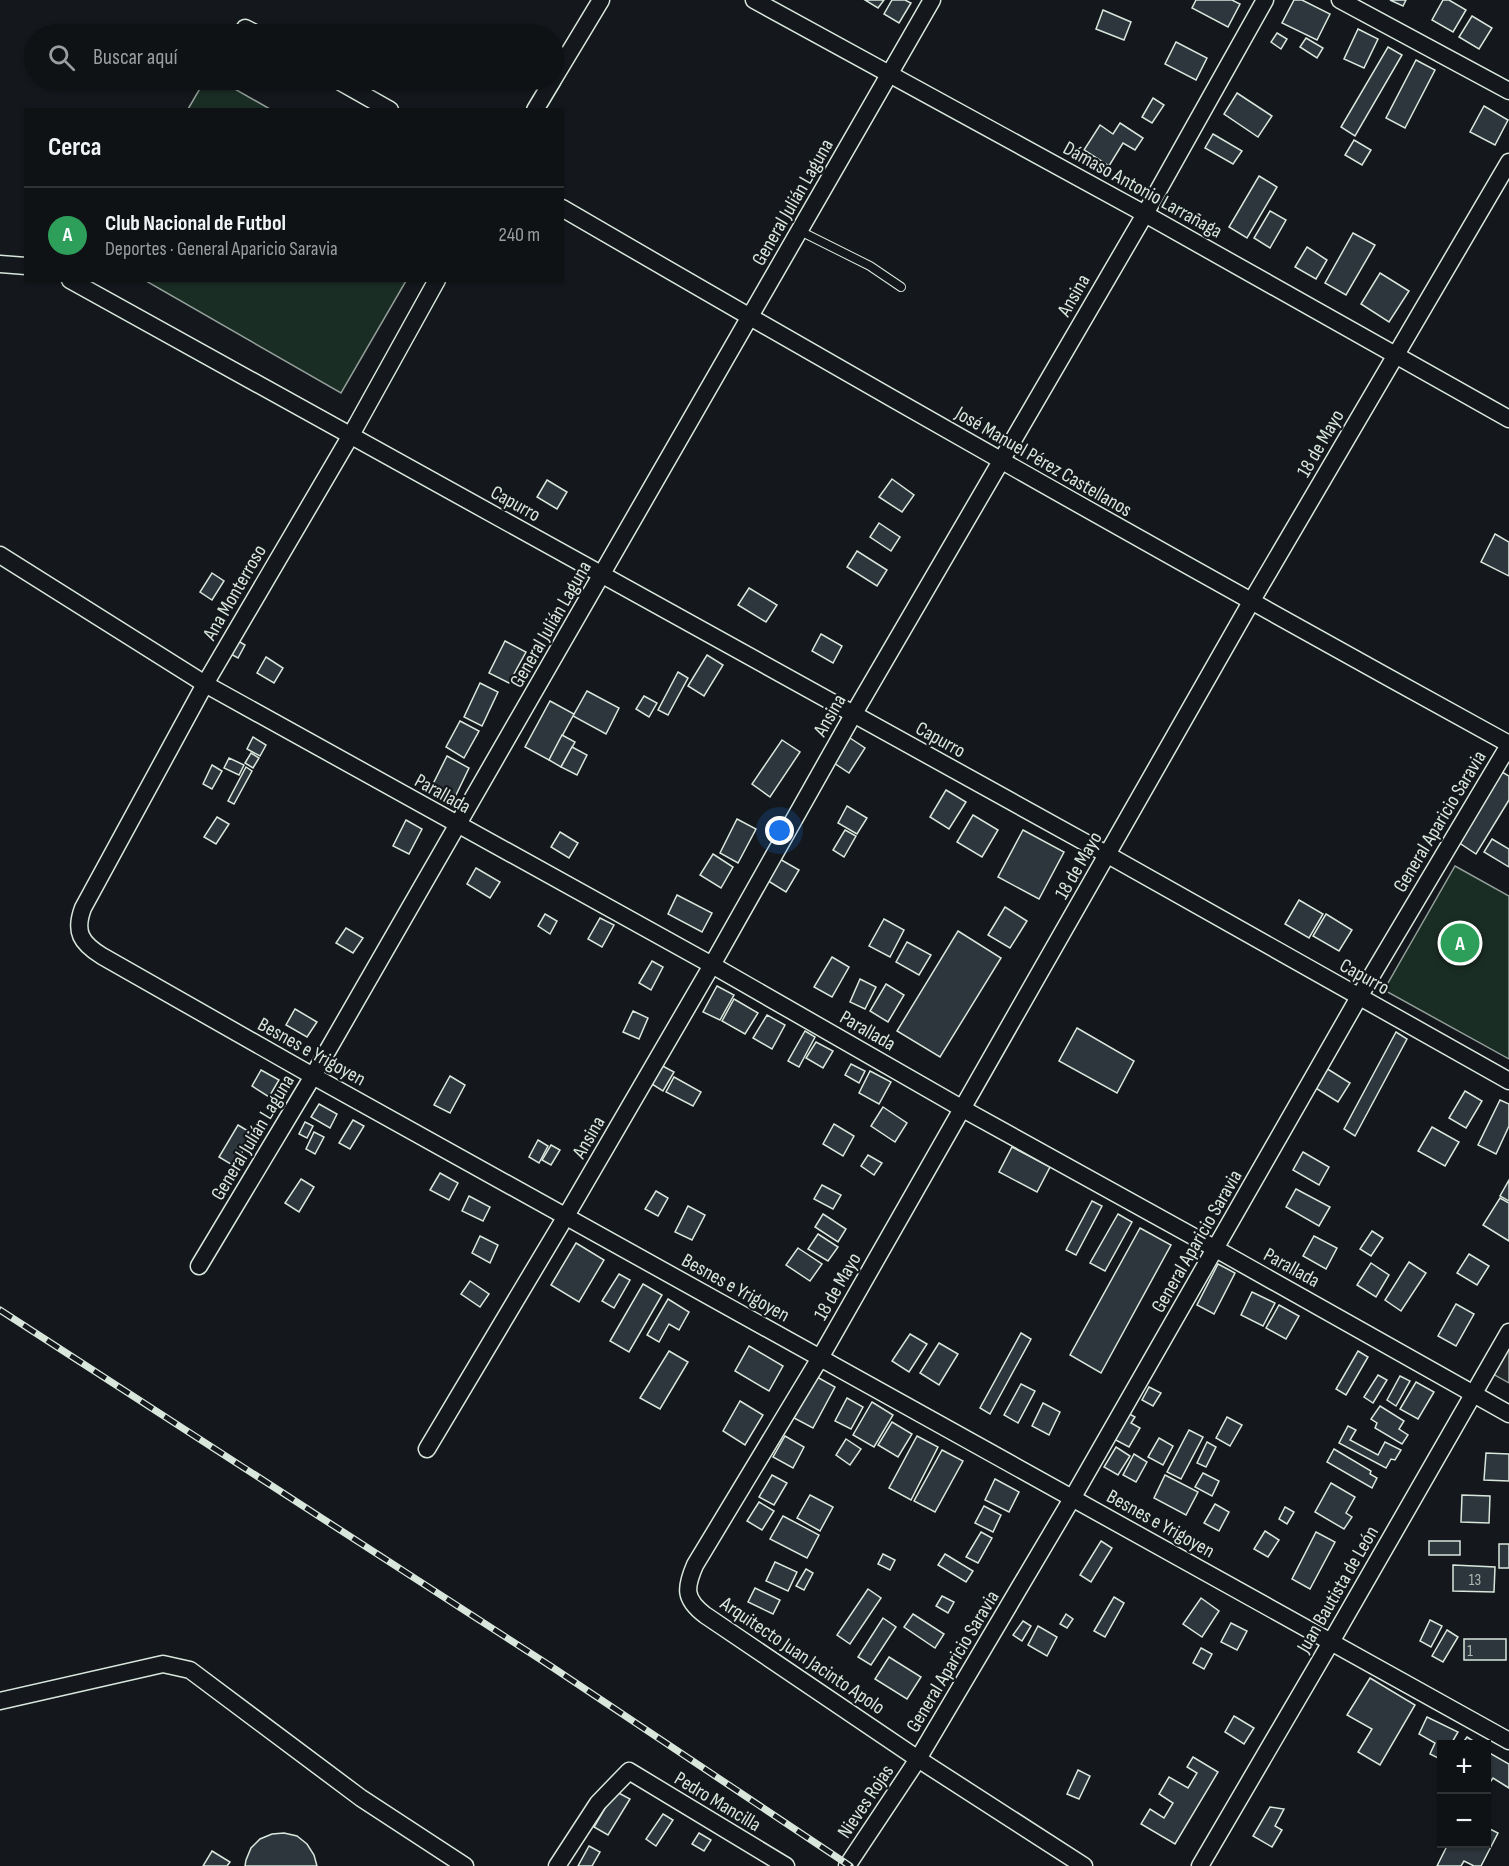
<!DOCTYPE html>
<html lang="es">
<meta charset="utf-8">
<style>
body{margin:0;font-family:"Sofia Sans Condensed",sans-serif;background:#1d2022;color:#f1f3f6}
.controls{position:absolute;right:18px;bottom:18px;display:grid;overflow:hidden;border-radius:0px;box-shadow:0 2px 4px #0004}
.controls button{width:54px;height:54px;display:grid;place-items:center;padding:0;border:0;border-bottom:2px solid #2f3234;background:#0f1215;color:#f1f3f6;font:30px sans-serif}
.you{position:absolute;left:780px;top:831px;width:21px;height:21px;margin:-15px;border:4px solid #fff;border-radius:50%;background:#1a73e8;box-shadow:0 0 0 9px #1a73e833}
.badge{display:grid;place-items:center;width:39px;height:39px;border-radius:50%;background:#ffb74d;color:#fff;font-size:20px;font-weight:700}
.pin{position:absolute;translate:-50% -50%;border:3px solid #fff;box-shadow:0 2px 6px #0006}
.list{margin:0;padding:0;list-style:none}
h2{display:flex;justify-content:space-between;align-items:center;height:78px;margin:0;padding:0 24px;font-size:26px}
h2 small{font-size:20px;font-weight:400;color:#9b9ea0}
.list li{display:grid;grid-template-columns:39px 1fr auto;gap:18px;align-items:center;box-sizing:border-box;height:96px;padding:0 24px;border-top:2px solid #2f3234}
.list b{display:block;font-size:22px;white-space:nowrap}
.list p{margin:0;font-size:20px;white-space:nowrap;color:#9b9ea0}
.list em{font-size:20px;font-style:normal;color:#9b9ea0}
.icon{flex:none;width:33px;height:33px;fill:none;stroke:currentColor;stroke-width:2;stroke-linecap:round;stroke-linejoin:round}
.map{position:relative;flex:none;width:1509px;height:1866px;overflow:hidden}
.search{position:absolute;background:#0f1215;box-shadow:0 2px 4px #0004;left:24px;top:24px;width:540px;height:66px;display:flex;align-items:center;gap:15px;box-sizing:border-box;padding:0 21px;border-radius:33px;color:#9b9ea0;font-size:22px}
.panel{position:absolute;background:#0f1215;box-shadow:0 2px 4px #0004;left:24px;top:108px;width:540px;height:174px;border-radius:0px}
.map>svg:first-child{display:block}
</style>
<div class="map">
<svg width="1509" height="1866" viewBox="0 0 1509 1866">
<rect width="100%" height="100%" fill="#14181c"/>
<g fill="#1a2d24" stroke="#939e99" stroke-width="1.5">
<path d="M205,80h14l51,29h-82z"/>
<path d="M146,281h260l-65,112z"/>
<path d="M1455,866l54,30v163l-125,-69z"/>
</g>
<path fill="#24282b" stroke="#939e99" stroke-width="1.5" d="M1509,1341v42l-18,-10z"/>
<g fill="#2c363c" stroke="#d8e6dc" stroke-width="1.5">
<path d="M865,0h19l-6,8z"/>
<path d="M892,0h13l6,3 -12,20 -15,-9z"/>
<path d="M1196,0h36l8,4 -12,23 -36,-19z"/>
<path d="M1294,0h8l28,14 -13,26 -35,-17z"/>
<path d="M1390,0h16l-3,6z"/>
<path d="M1443,0h6l17,10 -13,22 -21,-12z"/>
<path d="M1103,10l28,12 -7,18 -28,-11z"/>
<path d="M1472,16l20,12 -13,21 -20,-12z"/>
<path d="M1358,29l20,10 -14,29 -20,-9z"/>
<path d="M1277,33l10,6 -6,10 -10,-7z"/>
<path d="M1306,38l17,10 -6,10 -17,-11z"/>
<path d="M1176,42l31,16 -11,22 -31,-16z"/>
<path d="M1388,47l14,8 -47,81 -14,-9z"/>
<path d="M1416,60l19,10 -30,58 -19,-10z"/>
<path d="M1237,93l35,23 -14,21 -34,-23z"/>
<path d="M1153,98l11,7 -12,18 -10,-6z"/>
<path d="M1484,106l24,14 -13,25 -25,-13z"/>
<path d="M1120,123l23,15 -8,12 -12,-7 -14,23 -25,-16 16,-25 13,9z"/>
<path d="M1213,134l29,17 -9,13 -28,-16z"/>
<path d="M1354,140l17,10 -9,15 -17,-10z"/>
<path d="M1259,176l18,11 -30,51 -18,-11z"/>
<path d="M1270,211l16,9 -16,28 -16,-10z"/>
<path d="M1353,233l22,12 -29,50 -21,-12z"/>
<path d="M1307,247l20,13 -11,19 -21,-12z"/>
<path d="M1380,273l29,18 -20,31 -28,-18z"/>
<path d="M892,479l22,16 -12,17 -23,-15z"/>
<path d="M547,480l20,12 -10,17 -20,-12z"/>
<path d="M879,523l21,14 -9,14 -21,-14z"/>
<path d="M1495,534l14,8v34l-28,-14z"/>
<path d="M857,551l30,19 -10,16 -30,-19z"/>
<path d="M212,573l12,8 -12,19 -12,-8z"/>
<path d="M749,588l28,17 -11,17 -28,-17z"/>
<path d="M821,634l21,12 -9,17 -21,-12z"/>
<path d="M235,639l10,6 -7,13 -11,-6z"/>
<path d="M505,641l21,11 -17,31 -20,-10z"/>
<path d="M707,655l16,10 -19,31 -16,-10z"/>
<path d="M266,657l17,11 -9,15 -17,-10z"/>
<path d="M678,672l10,6 -20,37 -10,-5z"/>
<path d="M480,683l18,9 -16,34 -18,-9z"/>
<path d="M587,691l32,17 -13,26 -33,-18z"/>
<path d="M644,696l13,7 -8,14 -13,-8z"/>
<path d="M550,701l24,13 -25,46 -24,-13z"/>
<path d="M460,721l19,10 -15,27 -18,-11z"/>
<path d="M562,735l13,7 -14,25 -12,-7z"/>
<path d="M253,737l13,8 -6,11 -13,-7z"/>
<path d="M850,738l15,10 -16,25 -15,-10z"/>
<path d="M782,740l18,12 -30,45 -18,-13z"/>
<path d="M572,747l15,8 -10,20 -16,-8z"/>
<path d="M251,753l8,5 -6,10 -8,-5z"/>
<path d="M447,756l22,12 -14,29 -23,-11z"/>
<path d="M229,758l15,7 -5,10 -15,-7z"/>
<path d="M212,765l10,6 -10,18 -9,-5z"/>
<path d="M246,767l6,4 -18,33 -6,-3z"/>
<path d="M1502,772l7,4v24l-33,54 -18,-12z"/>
<path d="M946,790l20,12 -17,27 -19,-12z"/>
<path d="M847,806l20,12 -10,16 -19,-11z"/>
<path d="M973,815l25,15 -16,27 -25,-15z"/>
<path d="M217,817l12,7 -13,20 -12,-7z"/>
<path d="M737,819l19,10 -18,34 -18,-10z"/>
<path d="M406,820l16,9 -13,25 -16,-8z"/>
<path d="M845,830l11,6 -12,21 -11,-7z"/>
<path d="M1023,830l41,22 -25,47 -41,-22z"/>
<path d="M560,832l18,11 -9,15 -18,-11z"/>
<path d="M1492,839l17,10v18l-25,-15z"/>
<path d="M713,854l20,13 -12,21 -21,-13z"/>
<path d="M778,858l21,12 -13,22 -21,-13z"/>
<path d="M476,868l24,14 -10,16 -23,-14z"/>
<path d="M677,895l35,18 -10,19 -34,-18z"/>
<path d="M1299,900l24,14 -14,24 -24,-14z"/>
<path d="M1005,907l22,14 -17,27 -22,-13z"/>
<path d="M545,914l12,7 -7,13 -12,-8z"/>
<path d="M1326,914l26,16 -13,21 -26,-15z"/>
<path d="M600,918l14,7 -12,22 -14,-8z"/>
<path d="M884,919l20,11 -14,27 -21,-11z"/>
<path d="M346,928l17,10 -10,15 -17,-10z"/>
<path d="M958,931l43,27 -61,99 -43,-26z"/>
<path d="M907,942l24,13 -12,20 -23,-13z"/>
<path d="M832,957l17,10 -17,30 -18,-10z"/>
<path d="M652,961l11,6 -12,23 -12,-7z"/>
<path d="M860,979l16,8 -11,22 -15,-7z"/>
<path d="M886,984l18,11 -16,27 -18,-11z"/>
<path d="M717,986l17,9 -14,25 -17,-8z"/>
<path d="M734,999l24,14 -13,21 -23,-13z"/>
<path d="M295,1009l22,13 -10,15 -21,-12z"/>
<path d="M633,1011l15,7 -9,21 -16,-7z"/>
<path d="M767,1015l18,10 -13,24 -19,-11z"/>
<path d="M1077,1028l57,33 -17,32 -58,-32z"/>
<path d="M805,1031l10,6 -16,30 -11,-6z"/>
<path d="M1396,1032l11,7 -52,97 -11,-7z"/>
<path d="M816,1042l17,9 -10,17 -17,-10z"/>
<path d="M657,1063l17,9 -11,19 -16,-10z"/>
<path d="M851,1064l14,7 -6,12 -14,-8z"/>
<path d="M1326,1068l24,15 -12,19 -24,-15z"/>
<path d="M261,1070l18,10 -10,17 -17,-11z"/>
<path d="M870,1071l21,11 -12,22 -20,-11z"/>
<path d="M450,1076l15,9 -15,28 -16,-8z"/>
<path d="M674,1077l27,15 -8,14 -27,-14z"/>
<path d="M1465,1091l17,10 -16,27 -17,-10z"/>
<path d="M1500,1100l9,4v22l-13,28 -18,-9z"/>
<path d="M319,1104l18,10 -7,14 -19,-11z"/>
<path d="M883,1107l24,16 -12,19 -24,-16z"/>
<path d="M353,1120l11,6 -14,23 -11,-6z"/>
<path d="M305,1122l8,4 -6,12 -8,-4z"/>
<path d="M834,1124l20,12 -11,20 -20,-12z"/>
<path d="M238,1125l15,9 -19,32 -15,-9z"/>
<path d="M1432,1127l27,15 -14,24 -27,-15z"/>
<path d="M314,1132l10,5 -9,17 -9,-5z"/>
<path d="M538,1140l10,6 -9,17 -10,-6z"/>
<path d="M551,1145l9,5 -9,15 -9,-5z"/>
<path d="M1012,1147l38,20 -13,25 -38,-20z"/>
<path d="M1303,1152l26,15 -10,18 -26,-15z"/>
<path d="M868,1155l14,8 -8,12 -13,-9z"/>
<path d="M440,1173l18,10 -9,17 -19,-10z"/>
<path d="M301,1179l13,8 -15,25 -14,-9z"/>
<path d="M1509,1180v21l-9,-5z"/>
<path d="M822,1185l19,10 -8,14 -19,-10z"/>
<path d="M1296,1189l34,18 -11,19 -33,-19z"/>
<path d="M656,1191l12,7 -10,18 -13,-7z"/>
<path d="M469,1196l21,11 -7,14 -21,-10z"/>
<path d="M1500,1198l9,5v38l-26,-16z"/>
<path d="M1092,1201l10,5 -26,49 -10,-5z"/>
<path d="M688,1206l17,9 -13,25 -17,-8z"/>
<path d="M823,1214l23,15 -8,13 -23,-15z"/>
<path d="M1118,1214l14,8 -27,49 -15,-8z"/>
<path d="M1140,1228l31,17 -70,128 -31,-18z"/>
<path d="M1372,1231l11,7 -12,18 -11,-7z"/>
<path d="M818,1234l20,13 -10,14 -20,-12z"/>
<path d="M480,1236l18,9 -8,18 -18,-10z"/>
<path d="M1314,1236l23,12 -11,21 -23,-13z"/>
<path d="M576,1243l28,17 -25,42 -28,-17z"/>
<path d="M798,1248l24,16 -12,17 -24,-16z"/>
<path d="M1469,1254l20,12 -12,19 -20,-12z"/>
<path d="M1409,1262l17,11 -25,38 -16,-11z"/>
<path d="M1371,1263l18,12 -13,22 -19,-12z"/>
<path d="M1218,1264l17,9 -21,41 -17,-9z"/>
<path d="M619,1274l11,6 -16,28 -12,-7z"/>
<path d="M470,1281l19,13 -9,13 -19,-13z"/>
<path d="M643,1284l19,11 -33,57 -19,-11z"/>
<path d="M1252,1292l23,11 -12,23 -22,-11z"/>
<path d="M668,1299l21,13 -10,18 -10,-6 -10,18 -12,-7z"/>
<path d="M1456,1304l18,10 -18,32 -18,-10z"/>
<path d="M1279,1305l20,11 -13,23 -20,-11z"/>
<path d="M1021,1333l10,6 -41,75 -10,-6z"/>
<path d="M910,1334l17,10 -18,28 -17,-11z"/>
<path d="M939,1343l19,11 -19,31 -19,-12z"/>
<path d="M749,1346l34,20 -14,25 -34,-20z"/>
<path d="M669,1351l19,11 -28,47 -20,-11z"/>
<path d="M1358,1351l10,6 -22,38 -10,-6z"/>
<path d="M1378,1375l9,5 -14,23 -9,-6z"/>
<path d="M1400,1376l10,5 -14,25 -9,-6z"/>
<path d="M817,1377l18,10 -22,41 -19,-10z"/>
<path d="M1416,1382l18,10 -16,27 -18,-10z"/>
<path d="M1021,1384l14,7 -17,32 -14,-8z"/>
<path d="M1149,1387l12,6 -8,13 -11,-6z"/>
<path d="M847,1398l16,9 -12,22 -16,-8z"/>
<path d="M740,1401l23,14 -18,30 -22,-14z"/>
<path d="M872,1402l21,13 -19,32 -21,-12z"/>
<path d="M1043,1403l17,9 -11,23 -17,-9z"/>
<path d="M1380,1406l24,15 -5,8 9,6 -6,9 -27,-16 2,-5 -6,-4z"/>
<path d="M1124,1411l11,6 -4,6 9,5 -11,19 -19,-10z"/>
<path d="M1227,1417l15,8 -12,21 -14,-8z"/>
<path d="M892,1422l20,12 -14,23 -20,-12z"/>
<path d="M1348,1426l8,4 -6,10 28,15 7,-13 16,8 -6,10 -4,-1 -5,9 -47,-25z"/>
<path d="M1189,1430l14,7 -22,42 -14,-7z"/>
<path d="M785,1436l19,11 -11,21 -20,-11z"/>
<path d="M917,1436l21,11 -27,53 -22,-12z"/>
<path d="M1159,1438l14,8 -10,19 -15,-8z"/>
<path d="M846,1439l15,10 -11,16 -14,-10z"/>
<path d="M1207,1442l9,5 -10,20 -9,-4z"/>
<path d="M1116,1447l14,9 -12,19 -14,-8z"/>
<path d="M1334,1449l37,22 -1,3 7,4 -5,10 -45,-26z"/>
<path d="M942,1450l21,11 -28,51 -21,-11z"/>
<path d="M1486,1453l23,1v27l-25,-1z"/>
<path d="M1134,1454l13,8 -11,20 -13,-7z"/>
<path d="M1203,1473l16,8 -7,15 -17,-9z"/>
<path d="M772,1475l15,8 -13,22 -15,-8z"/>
<path d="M1165,1475l33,17 -12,23 -32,-17z"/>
<path d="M995,1479l24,13 -10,20 -24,-12z"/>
<path d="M1331,1483l24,14 -9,16 6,4 -8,12 -29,-17z"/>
<path d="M810,1495l23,12 -13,24 -23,-13z"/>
<path d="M1462,1495l28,1 -1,27 -28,-1z"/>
<path d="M759,1502l15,9 -12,19 -15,-9z"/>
<path d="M1215,1504l14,8 -10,19 -15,-8z"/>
<path d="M984,1506l17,9 -8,17 -18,-9z"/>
<path d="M1285,1507l9,5 -7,12 -8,-5z"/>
<path d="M783,1516l36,19 -12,23 -37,-19z"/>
<path d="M1265,1531l14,9 -11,17 -14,-8z"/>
<path d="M981,1532l11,6 -14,25 -12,-6z"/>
<path d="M1316,1532l19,10 -25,47 -18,-10z"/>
<path d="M1101,1541l11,7 -21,34 -11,-7z"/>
<rect x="1429" y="1541" width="31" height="14"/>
<rect x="1499" y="1544" width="10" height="24"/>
<path d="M883,1554l12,6 -5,10 -12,-6z"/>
<path d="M945,1554l28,17 -7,11 -28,-17z"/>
<path d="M775,1562l22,10 -9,19 -22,-10z"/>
<path d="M1453,1565l42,2 -1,25 -41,-1z"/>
<path d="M806,1569l7,4 -9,17 -8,-4z"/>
<path d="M755,1588l25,12 -7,14 -25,-12z"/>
<path d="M868,1589l13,9 -31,46 -13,-9z"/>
<path d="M942,1596l12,6 -6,11 -12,-7z"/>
<path d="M1114,1597l10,6 -19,34 -11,-6z"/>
<path d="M1201,1598l18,13 -17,26 -19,-13z"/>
<path d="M913,1614l31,20 -9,14 -31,-21z"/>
<path d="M1066,1614l7,5 -6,9 -7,-4z"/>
<path d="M883,1618l13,9 -25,38 -13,-8z"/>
<path d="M1430,1620l12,6 -11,21 -11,-6z"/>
<path d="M1023,1621l8,5 -9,15 -9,-6z"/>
<path d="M1231,1623l16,8 -10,19 -16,-8z"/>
<path d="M1038,1626l19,11 -10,19 -19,-11z"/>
<path d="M1447,1630l11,7 -15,25 -11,-6z"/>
<rect x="1464" y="1639" width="42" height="21"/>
<path d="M1201,1648l11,6 -8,15 -11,-6z"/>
<path d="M889,1657l32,20 -14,22 -32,-20z"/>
<path d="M1370,1678l45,27 -35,60 -22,-13 14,-23 -25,-14z"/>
<path d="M1234,1716l20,12 -10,16 -19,-12z"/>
<path d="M1427,1717l31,15 -7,12h-9v16l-12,-6 5,-11 -16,-9z"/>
<path d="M1467,1737l11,7h-16z"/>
<path d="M1486,1751l23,13v24l-16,-10 -7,10z"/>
<path d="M1193,1757l25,15 -43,72 -34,-20 9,-15 14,9 9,-15 -14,-9 10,-17 19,11 9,-15 -10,-6z"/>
<path d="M1078,1770l12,6 -11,23 -12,-5z"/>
<path d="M615,1791l15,8 -22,36 -14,-8z"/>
<path d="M1270,1807l14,2 -9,17 7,4 -10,17 -19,-11z"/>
<path d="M663,1814l10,6 -17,26 -10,-7z"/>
<path d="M1486,1827l12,6 -17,33h-7l-10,-5 -3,5h-24l11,-22h38z"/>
<path d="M284,1833l13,3 10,8 7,11 3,11h-72l1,-6 5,-12 9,-9 12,-5z"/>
<path d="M699,1833l12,7 -7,11 -12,-7z"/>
<path d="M589,1846l11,6 -8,14h-14z"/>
<path d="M212,1851l18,11 -3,4h-24z"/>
</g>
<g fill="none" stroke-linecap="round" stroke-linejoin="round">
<g stroke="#d8e6dc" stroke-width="10">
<path id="service" d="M800,231l70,35 31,21"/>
</g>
<g stroke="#d8e6dc" stroke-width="19">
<g id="minor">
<path d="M754,0l391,214 364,205"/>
<path d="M1340,0l169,91"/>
<path d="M245,28l12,6"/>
<path d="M554,78l47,-78"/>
<path d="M337,80l53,30"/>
<path d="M535,110l18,-30"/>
<path d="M562,208c314,183 629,361 947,536"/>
<path d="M0,264l26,2"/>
<path d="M70,280l1038,575 401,226"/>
<path d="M437,280l-86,155 -146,249 -122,224c-9,24 -2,35 19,48l211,120 1196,665"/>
<path d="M0,555l205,129 507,281 251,144 253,140 293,165"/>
<path d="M199,1266l114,-190 619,-1076"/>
<path d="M427,1449l139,-233 146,-251 141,-250 292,-501 120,-214"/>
<path d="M0,1701l163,-37 27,6 171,128 104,68"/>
<path d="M557,1866l41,-63 31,-32 157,95"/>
<path d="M847,1866l71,-107 155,-262 286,-500 150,-252"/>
<path d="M1084,1866l-166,-107 -213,-144c-21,-16 -20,-27 -10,-50l125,-207 431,-756 258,-440"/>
<path d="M1200,1866l131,-224 178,-310"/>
</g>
</g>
<use href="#service" stroke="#14181c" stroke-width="8"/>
<use href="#minor" stroke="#14181c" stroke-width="16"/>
<g stroke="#d8e6dc" stroke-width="7">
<path id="rail" d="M0,1310l552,357 298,199"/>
</g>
<use href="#rail" stroke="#14181c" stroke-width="4.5" stroke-dasharray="14" stroke-linecap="butt"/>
</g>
<g text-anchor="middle" stroke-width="4.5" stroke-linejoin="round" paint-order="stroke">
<g font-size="16" fill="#adbab4">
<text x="1475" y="1585">13</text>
<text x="1470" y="1656">1</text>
</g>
<g font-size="20" fill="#d8e6dc" stroke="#14181c">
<text transform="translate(1143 189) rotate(29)" y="7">Dámaso Antonio Larrañaga</text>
<text transform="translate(792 202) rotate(-60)" y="7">General Julián Laguna</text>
<text transform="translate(1073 295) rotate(-60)" y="7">Ansina</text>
<text transform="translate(1320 443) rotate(-60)" y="7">18 de Mayo</text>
<text transform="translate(1044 461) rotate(30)" y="7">José Manuel Pérez Castellanos</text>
<text transform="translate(516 503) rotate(29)" y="7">Capurro</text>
<text transform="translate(234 592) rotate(-60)" y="7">Ana Monterroso</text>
<text transform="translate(550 624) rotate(-60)" y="7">General Julián Laguna</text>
<text transform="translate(829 715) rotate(-60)" y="7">Ansina</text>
<text transform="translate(941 739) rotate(29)" y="7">Capurro</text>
<text transform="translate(443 793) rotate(29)" y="7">Parallada</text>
<text transform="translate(1439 821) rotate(-59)" y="7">General Aparicio Saravia</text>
<text transform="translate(1078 865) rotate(-60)" y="7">18 de Mayo</text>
<text transform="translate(1365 976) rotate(29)" y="7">Capurro</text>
<text transform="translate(868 1030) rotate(30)" y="7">Parallada</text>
<text transform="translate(312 1051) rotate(29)" y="7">Besnes e Yrigoyen</text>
<text transform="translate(252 1137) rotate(-59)" y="7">General Julián Laguna</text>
<text transform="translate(588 1137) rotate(-60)" y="7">Ansina</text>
<text transform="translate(1196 1241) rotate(-60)" y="7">General Aparicio Saravia</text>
<text transform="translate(1292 1267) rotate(29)" y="7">Parallada</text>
<text transform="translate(837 1286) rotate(-60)" y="7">18 de Mayo</text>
<text transform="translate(736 1287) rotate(29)" y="7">Besnes e Yrigoyen</text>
<text transform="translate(1161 1523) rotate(29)" y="7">Besnes e Yrigoyen</text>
<text transform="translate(1337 1589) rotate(-60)" y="7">Juan Bautista de León</text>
<text transform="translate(803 1655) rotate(34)" y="7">Arquitecto Juan Jacinto Apolo</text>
<text transform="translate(952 1661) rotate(-59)" y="7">General Aparicio Saravia</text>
<text transform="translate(718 1801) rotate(31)" y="7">Pedro Mancilla</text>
<text transform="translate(865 1801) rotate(-56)" y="7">Nieves Rojas</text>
</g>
</g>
</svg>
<div class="controls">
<button>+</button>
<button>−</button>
</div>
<div class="you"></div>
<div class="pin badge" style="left:1460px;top:943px;background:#2e9e5b">A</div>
<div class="search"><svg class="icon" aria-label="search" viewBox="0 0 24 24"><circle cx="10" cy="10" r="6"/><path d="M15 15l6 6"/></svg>Buscar aquí</div>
<section class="panel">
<h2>Cerca<small></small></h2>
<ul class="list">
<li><span class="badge" style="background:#2e9e5b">A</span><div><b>Club Nacional de Futbol</b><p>Deportes · General Aparicio Saravia</p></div><em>240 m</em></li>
</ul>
</section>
</div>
